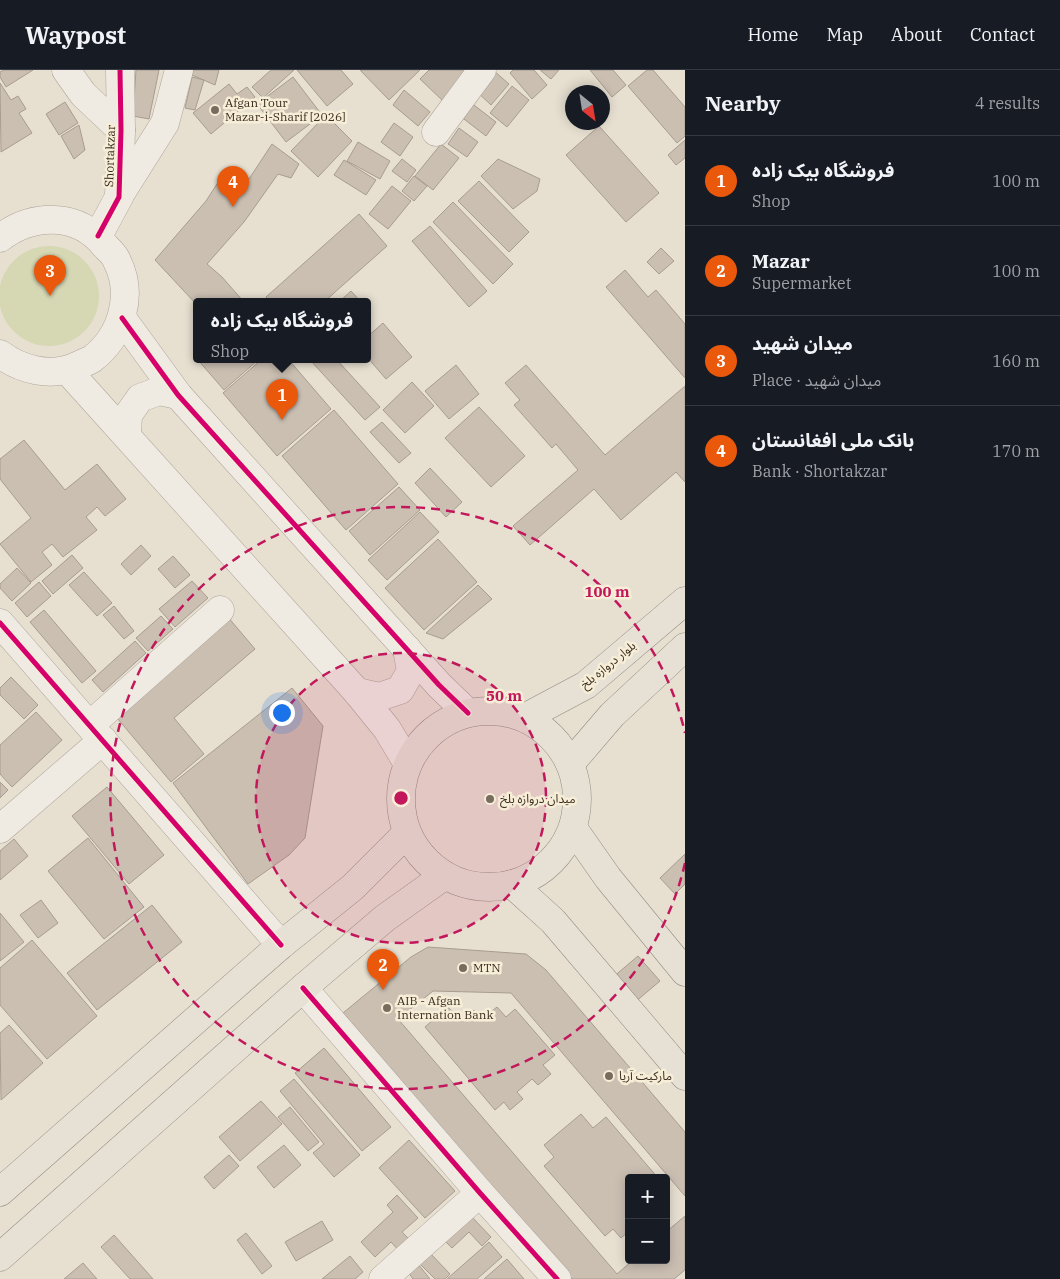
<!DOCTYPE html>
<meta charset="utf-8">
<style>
body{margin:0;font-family:"IBM Plex Serif","Noto Sans Arabic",serif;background:#242831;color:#f1f3f6}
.controls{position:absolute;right:15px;bottom:15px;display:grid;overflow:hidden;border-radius:5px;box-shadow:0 2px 12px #0003}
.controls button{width:45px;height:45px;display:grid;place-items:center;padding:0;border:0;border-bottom:1px solid #363941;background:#171b24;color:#f1f3f6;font:25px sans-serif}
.compass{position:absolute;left:565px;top:15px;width:45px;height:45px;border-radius:50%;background:#171b24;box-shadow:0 2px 12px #0003;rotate:150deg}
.you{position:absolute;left:281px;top:642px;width:18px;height:18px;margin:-12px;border:4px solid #fff;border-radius:50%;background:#1a73e8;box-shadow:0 0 0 8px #1a73e833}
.badge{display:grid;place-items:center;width:32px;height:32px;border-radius:50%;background:#ea580c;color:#fff;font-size:16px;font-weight:700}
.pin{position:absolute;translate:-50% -41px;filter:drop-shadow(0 1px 2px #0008)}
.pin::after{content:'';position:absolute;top:26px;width:18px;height:15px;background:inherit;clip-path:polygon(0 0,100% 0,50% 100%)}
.popup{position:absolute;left:193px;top:228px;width:178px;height:65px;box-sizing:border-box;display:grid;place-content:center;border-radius:5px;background:#171b24;filter:drop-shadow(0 1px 4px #0005);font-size:16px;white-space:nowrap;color:#9ea1a6}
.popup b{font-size:19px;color:#f1f3f6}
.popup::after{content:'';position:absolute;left:50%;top:100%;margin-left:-10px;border:10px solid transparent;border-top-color:#171b24}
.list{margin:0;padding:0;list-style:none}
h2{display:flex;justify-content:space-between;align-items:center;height:65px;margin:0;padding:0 20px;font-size:21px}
h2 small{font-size:16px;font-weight:400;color:#9ea1a6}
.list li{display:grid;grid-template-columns:32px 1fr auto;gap:15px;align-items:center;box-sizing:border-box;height:90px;padding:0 20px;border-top:1px solid #363941}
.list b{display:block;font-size:19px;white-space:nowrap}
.list p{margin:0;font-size:16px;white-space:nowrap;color:#9ea1a6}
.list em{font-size:16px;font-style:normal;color:#9ea1a6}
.map{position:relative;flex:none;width:685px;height:1209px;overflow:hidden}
header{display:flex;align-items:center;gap:30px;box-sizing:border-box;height:70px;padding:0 25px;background:#171b24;border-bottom:1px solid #363941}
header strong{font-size:24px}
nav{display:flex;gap:28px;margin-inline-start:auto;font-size:18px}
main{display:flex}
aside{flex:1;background:#171b24}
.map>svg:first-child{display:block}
</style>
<header>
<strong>Waypost</strong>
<nav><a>Home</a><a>Map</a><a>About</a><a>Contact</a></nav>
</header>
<main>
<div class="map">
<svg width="685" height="1209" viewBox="0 0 685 1209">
<rect width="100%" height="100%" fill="#e7e0d1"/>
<circle fill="#d6d7b3" cx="49" cy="226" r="50"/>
<g fill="#cbbfb2" stroke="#a89c90">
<path d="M4,0h29l-27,17 -6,-10v-5z"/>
<path d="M136,0h23l-10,49 -16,-3z"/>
<path d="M193,0h26l-4,15 -23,-10z"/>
<path d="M271,0h23l-31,28 -11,-11z"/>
<path d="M297,0h44l12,14 -26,22z"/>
<path d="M360,0h60l-31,30z"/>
<path d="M429,0h43l-29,31 -23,-22z"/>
<path d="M493,0l16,14 -18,21 -19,-18z"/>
<path d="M513,0h21l13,15 -15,14 -22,-26z"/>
<path d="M540,0h19l-8,9z"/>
<path d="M590,0h23l13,15 -14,12z"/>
<path d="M647,0h6l32,37v29l-8,7 -49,-57z"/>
<path d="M192,7l12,3 -9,30 -10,-2z"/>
<path d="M293,7l29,38 -36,27 -29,-38z"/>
<path d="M0,13l11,17 7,-4 8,13 -7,4 13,20 -31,19z"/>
<path d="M229,14l8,10 10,-7 8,10 -44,37 -18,-21z"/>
<path d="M512,16l17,14 -22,27 -17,-14z"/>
<path d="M404,20l26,22 -12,14 -25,-21z"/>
<path d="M466,29l30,23 -10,14 -30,-23z"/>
<path d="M65,32l13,21 -19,12 -13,-21z"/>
<path d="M326,45l26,26 -34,36 -27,-26z"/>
<path d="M394,53l19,14 -13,19 -19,-14z"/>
<path d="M79,55l6,25 -11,9 -13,-23z"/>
<path d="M599,56l60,67 -33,29 -60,-67z"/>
<path d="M459,58l19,14 -11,15 -19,-13z"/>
<path d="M685,70v18l-9,7 -8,-10z"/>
<path d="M358,72l32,19 -10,18 -33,-18z"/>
<path d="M272,74l27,20 -8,14 -13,-4 -34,48 -37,42 15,13 21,24h-46v4l-42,-45 51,-59 22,-34 21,12z"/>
<path d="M441,74l18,14 -26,32 -18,-14z"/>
<path d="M402,89l14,11 -9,12 -15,-11z"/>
<path d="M498,89l42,20 -3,12 -24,18 -32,-33z"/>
<path d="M344,90l32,20 -10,15 -32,-20z"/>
<path d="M414,106l13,10 -13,15 -12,-10z"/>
<path d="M479,111l50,51 -20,20 -51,-51z"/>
<path d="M392,116l19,15 -23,28 -19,-15z"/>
<path d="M453,132l60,62 -20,20 -60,-62z"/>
<path d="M359,144l28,32 -62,55h-56l-3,-4z"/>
<path d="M430,156l57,65 -18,16 -57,-66z"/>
<path d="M661,178l13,13 -15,13 -12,-12z"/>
<path d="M625,200l23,27 8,-7 29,34v54l-79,-91z"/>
<path d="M351,221l9,10h-20z"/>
<path d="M383,253l29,34 -26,22 -19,-22v-20z"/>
<path d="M200,289h59l-35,31 -26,-30z"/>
<path d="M262,289h26l43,50 -54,47 -54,-63z"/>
<path d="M313,289h23l44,48 -15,13 -54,-59z"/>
<path d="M456,295l23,29 -30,25 -24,-28z"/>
<path d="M526,295l79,90 80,-69v96l-9,-10 -55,48 -27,-31 -64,56 -17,-19 65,-56 -22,-26 -4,4 -38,-43 6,-5 -15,-17z"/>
<path d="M412,312l22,24 -29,27 -22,-23z"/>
<path d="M479,337l46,49 -34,31 -46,-49z"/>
<path d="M334,340l64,74 -52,46 -64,-74z"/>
<path d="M382,352l29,31 -12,10 -29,-31z"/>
<path d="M24,370l41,50 32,-26 29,35 -21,17 -8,-9 -11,10 11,13 -34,27 -11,-13 -10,8 10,13 -21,17 -31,-38 31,-26 -31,-39v-20z"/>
<path d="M430,398l32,34 -16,15 -31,-34z"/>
<path d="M399,417l21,23 -50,45 -21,-24z"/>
<path d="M420,442l19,20 -52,48 -19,-20z"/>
<path d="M438,469l39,43 -53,48 -39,-42z"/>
<path d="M141,475l10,11 -20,19 -10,-11z"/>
<path d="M72,485l11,13 -30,26 -11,-13z"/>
<path d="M173,486l17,19 -15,13 -17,-19z"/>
<path d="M17,498l14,15 -19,18 -12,-13v-4z"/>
<path d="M84,502l28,31 -15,13 -28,-31z"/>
<path d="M192,511l16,17 -33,29 -16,-18z"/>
<path d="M39,512l12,14 -24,21 -12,-14z"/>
<path d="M478,515l14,14 -49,40 -17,-6z"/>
<path d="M114,536l20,25 -10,8 -21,-24z"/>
<path d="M44,540l52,61 -14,12 -52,-61z"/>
<path d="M161,546l12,13 -25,22 -12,-13z"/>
<path d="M227,546l28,33 -81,69 30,36 -33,28 -59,-70z"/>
<path d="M135,571l11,12 -43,39 -11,-12z"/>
<path d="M11,607l27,28 -14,14 -24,-24v-7z"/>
<path d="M292,618l31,38 -18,112 -16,17 -41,29 -75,-101z"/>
<path d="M36,642l26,28 -50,47 -12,-13v-29z"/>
<path d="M0,712l8,8 -8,8z"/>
<path d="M107,717l57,68 -35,29 -57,-68z"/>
<path d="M88,768l56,69 -40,32 -56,-68z"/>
<path d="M14,769l14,17 -28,24v-29z"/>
<path d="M685,784v30l-10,10 -15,-16z"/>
<path d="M41,830l17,23 -20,15 -18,-23z"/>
<path d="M152,835l30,37 -85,68 -30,-37z"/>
<path d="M0,843l24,29 -24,19z"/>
<path d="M32,870l65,76 -50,43 -47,-54v-37z"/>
<path d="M428,877l98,7 20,16 139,162v64l-174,-203 -78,-2 -35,28 219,255 16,-14h33v-28l19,-16v54l-11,9h-102l-229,-266 68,-56z"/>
<path d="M638,886l22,25 -26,22 -22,-25z"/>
<path d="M448,937l13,15 13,-12 8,9 15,-12 9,10 9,-8 40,46 -12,10 8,9 -13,11 -6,-6 -15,13 6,7 -13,11 -6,-8 -9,8 -70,-83z"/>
<path d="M9,955l34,38 -42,37 -1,-67z"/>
<path d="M324,978l67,79 -29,24 -67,-78z"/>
<path d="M294,1009l66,76 -26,22 -21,-24 11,-9 -44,-53z"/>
<path d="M261,1031l21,23 -42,37 -21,-24z"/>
<path d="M290,1037l29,35 -11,9 -30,-34z"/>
<path d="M581,1044l12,14 13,-11 52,61h-29v53l-8,7 -8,-9 -8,7 -61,-70 10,-9 -10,-12z"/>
<path d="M409,1070l46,51 -30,27 -46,-50z"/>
<path d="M284,1075l17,20 -27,23 -17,-21z"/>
<path d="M229,1085l10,11 -25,23 -10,-12z"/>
<path d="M397,1125l21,23 -16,14 10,10 -11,11 -10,-11 -16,15 -14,-15 32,-30 -6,-7z"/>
<path d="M469,1144l22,23 -9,9 -13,-14 -17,16 -9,-9z"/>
<path d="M322,1151l11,19 -37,21 -11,-19z"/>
<path d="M246,1163l26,33 -10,8 -25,-34z"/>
<path d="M114,1165l39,44h-23l-29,-32z"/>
<path d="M489,1172l13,15 -25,22h-30z"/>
<path d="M429,1182l21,22 -5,5h-10l-17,-17z"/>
<path d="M350,1186l13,16 -8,7h-33z"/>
<path d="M507,1189l17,20h-40z"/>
<path d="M83,1193l14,16h-33z"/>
<path d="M418,1194l12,15h-17l-5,-7z"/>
</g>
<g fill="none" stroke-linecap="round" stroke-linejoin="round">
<g stroke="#ada599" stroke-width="29">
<g id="minor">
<path d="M66,0l17,24 38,36"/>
<path d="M436,62l46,-62"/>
<path d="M119,126l46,-73 14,-53"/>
<path d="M98,166l21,-39 2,-67 -1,-60"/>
<path d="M0,168c33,-25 78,-26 105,8 4,4 10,9 12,15 17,34 5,75 -25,98 -5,3 -12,5 -17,8 -25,10 -54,3 -75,-13"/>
<path d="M122,248l56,77 261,290 29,28"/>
<path d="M67,300l290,322 30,37 21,35"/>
<path d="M127,364l1,-19 12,-17 19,-7 19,4"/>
<path d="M0,553l281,322"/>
<path d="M357,622l22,5 21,-7 11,-19 -4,-22"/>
<path d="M90,655l130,-115"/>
<path d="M0,759l103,-89"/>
<path d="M303,918l177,205 77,86"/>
<path d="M383,1209l97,-86"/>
</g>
</g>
<g stroke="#928b80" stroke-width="29">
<g id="major">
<circle cx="489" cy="729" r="88"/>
<path d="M524,648l62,-33 99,-84"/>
<path d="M570,694l42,-49 73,-68"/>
<path d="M573,758l35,50 77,94"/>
<path d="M512,814l41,37 132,155"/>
<path d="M0,1122l281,-247 72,-58 54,-54"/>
<path d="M0,1187l303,-269 82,-70 59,-42"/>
</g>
</g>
<use href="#minor" stroke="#efebe3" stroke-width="28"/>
<use href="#major" stroke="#e6e1d4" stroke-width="28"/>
<g stroke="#f7eed8" stroke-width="8">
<g id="cycleway">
<path d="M98,166l21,-39 2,-67 -1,-60"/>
<path d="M122,248l56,77 261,290 29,28"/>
<path d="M0,553l281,322"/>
<path d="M303,918l177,205 77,86"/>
</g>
</g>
<use href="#cycleway" stroke="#d6006c" stroke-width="5"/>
</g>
<circle cx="401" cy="728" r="145" fill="#c2185b" fill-opacity=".12"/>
<g fill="none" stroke="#c2185b" stroke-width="2.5" stroke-dasharray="9 6">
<circle cx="401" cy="728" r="145"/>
<path d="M685 793A291 291 0 1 1 685 663"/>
</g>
<g fill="#786c5e" stroke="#f7eed8" stroke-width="2">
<circle cx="215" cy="40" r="5"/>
<circle cx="490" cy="729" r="5"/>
<circle cx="463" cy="898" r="5"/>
<circle cx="387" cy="938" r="5"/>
<circle cx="609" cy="1006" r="5"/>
</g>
<g text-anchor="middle" stroke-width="5" stroke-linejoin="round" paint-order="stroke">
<g font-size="12" fill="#3d2e20" stroke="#f7eed8" text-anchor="start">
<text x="225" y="37">Afgan Tour<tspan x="225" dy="14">Mazar-i-Sharif [2026]</tspan></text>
<text x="500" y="733">میدان دروازه بلخ</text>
<text x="473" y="902">MTN</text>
<text x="397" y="935">AIB - Afgan<tspan x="397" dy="14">Internation Bank</tspan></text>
<text x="619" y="1010">مارکیت آریا</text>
</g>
<g font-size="12" fill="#3d2e20" stroke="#f7eed8">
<text transform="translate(110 86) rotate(-88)" y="4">Shortakzar</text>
<text transform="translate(608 595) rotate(-39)" y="4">بلوار دروازه بلخ</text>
</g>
</g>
<circle cx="401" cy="728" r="8" fill="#c2185b" stroke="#f7eed8" stroke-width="2.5"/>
<g font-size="15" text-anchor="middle" font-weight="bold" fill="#c2185b" stroke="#f7eed8" stroke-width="5" stroke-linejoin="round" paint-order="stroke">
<text x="607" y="527">100 m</text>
<text x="504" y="631">50 m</text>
</g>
</svg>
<div class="controls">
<button>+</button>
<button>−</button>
</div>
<svg class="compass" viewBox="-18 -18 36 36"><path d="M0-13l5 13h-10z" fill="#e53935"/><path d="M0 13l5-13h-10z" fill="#9ea1a6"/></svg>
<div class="you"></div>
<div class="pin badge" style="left:282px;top:350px">1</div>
<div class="popup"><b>فروشگاه بیک زاده</b>Shop</div>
<div class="pin badge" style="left:383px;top:920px">2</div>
<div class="pin badge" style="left:50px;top:226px">3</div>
<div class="pin badge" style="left:233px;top:137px">4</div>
</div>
<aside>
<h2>Nearby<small>4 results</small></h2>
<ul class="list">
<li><span class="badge">1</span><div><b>فروشگاه بیک زاده</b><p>Shop</p></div><em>100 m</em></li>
<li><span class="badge">2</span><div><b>Mazar</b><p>Supermarket</p></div><em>100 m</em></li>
<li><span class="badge">3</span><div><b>میدان شهید</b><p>Place · میدان شهید</p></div><em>160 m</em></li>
<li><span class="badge">4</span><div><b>بانک ملی افغانستان</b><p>Bank · Shortakzar</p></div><em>170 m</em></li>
</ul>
</aside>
</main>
